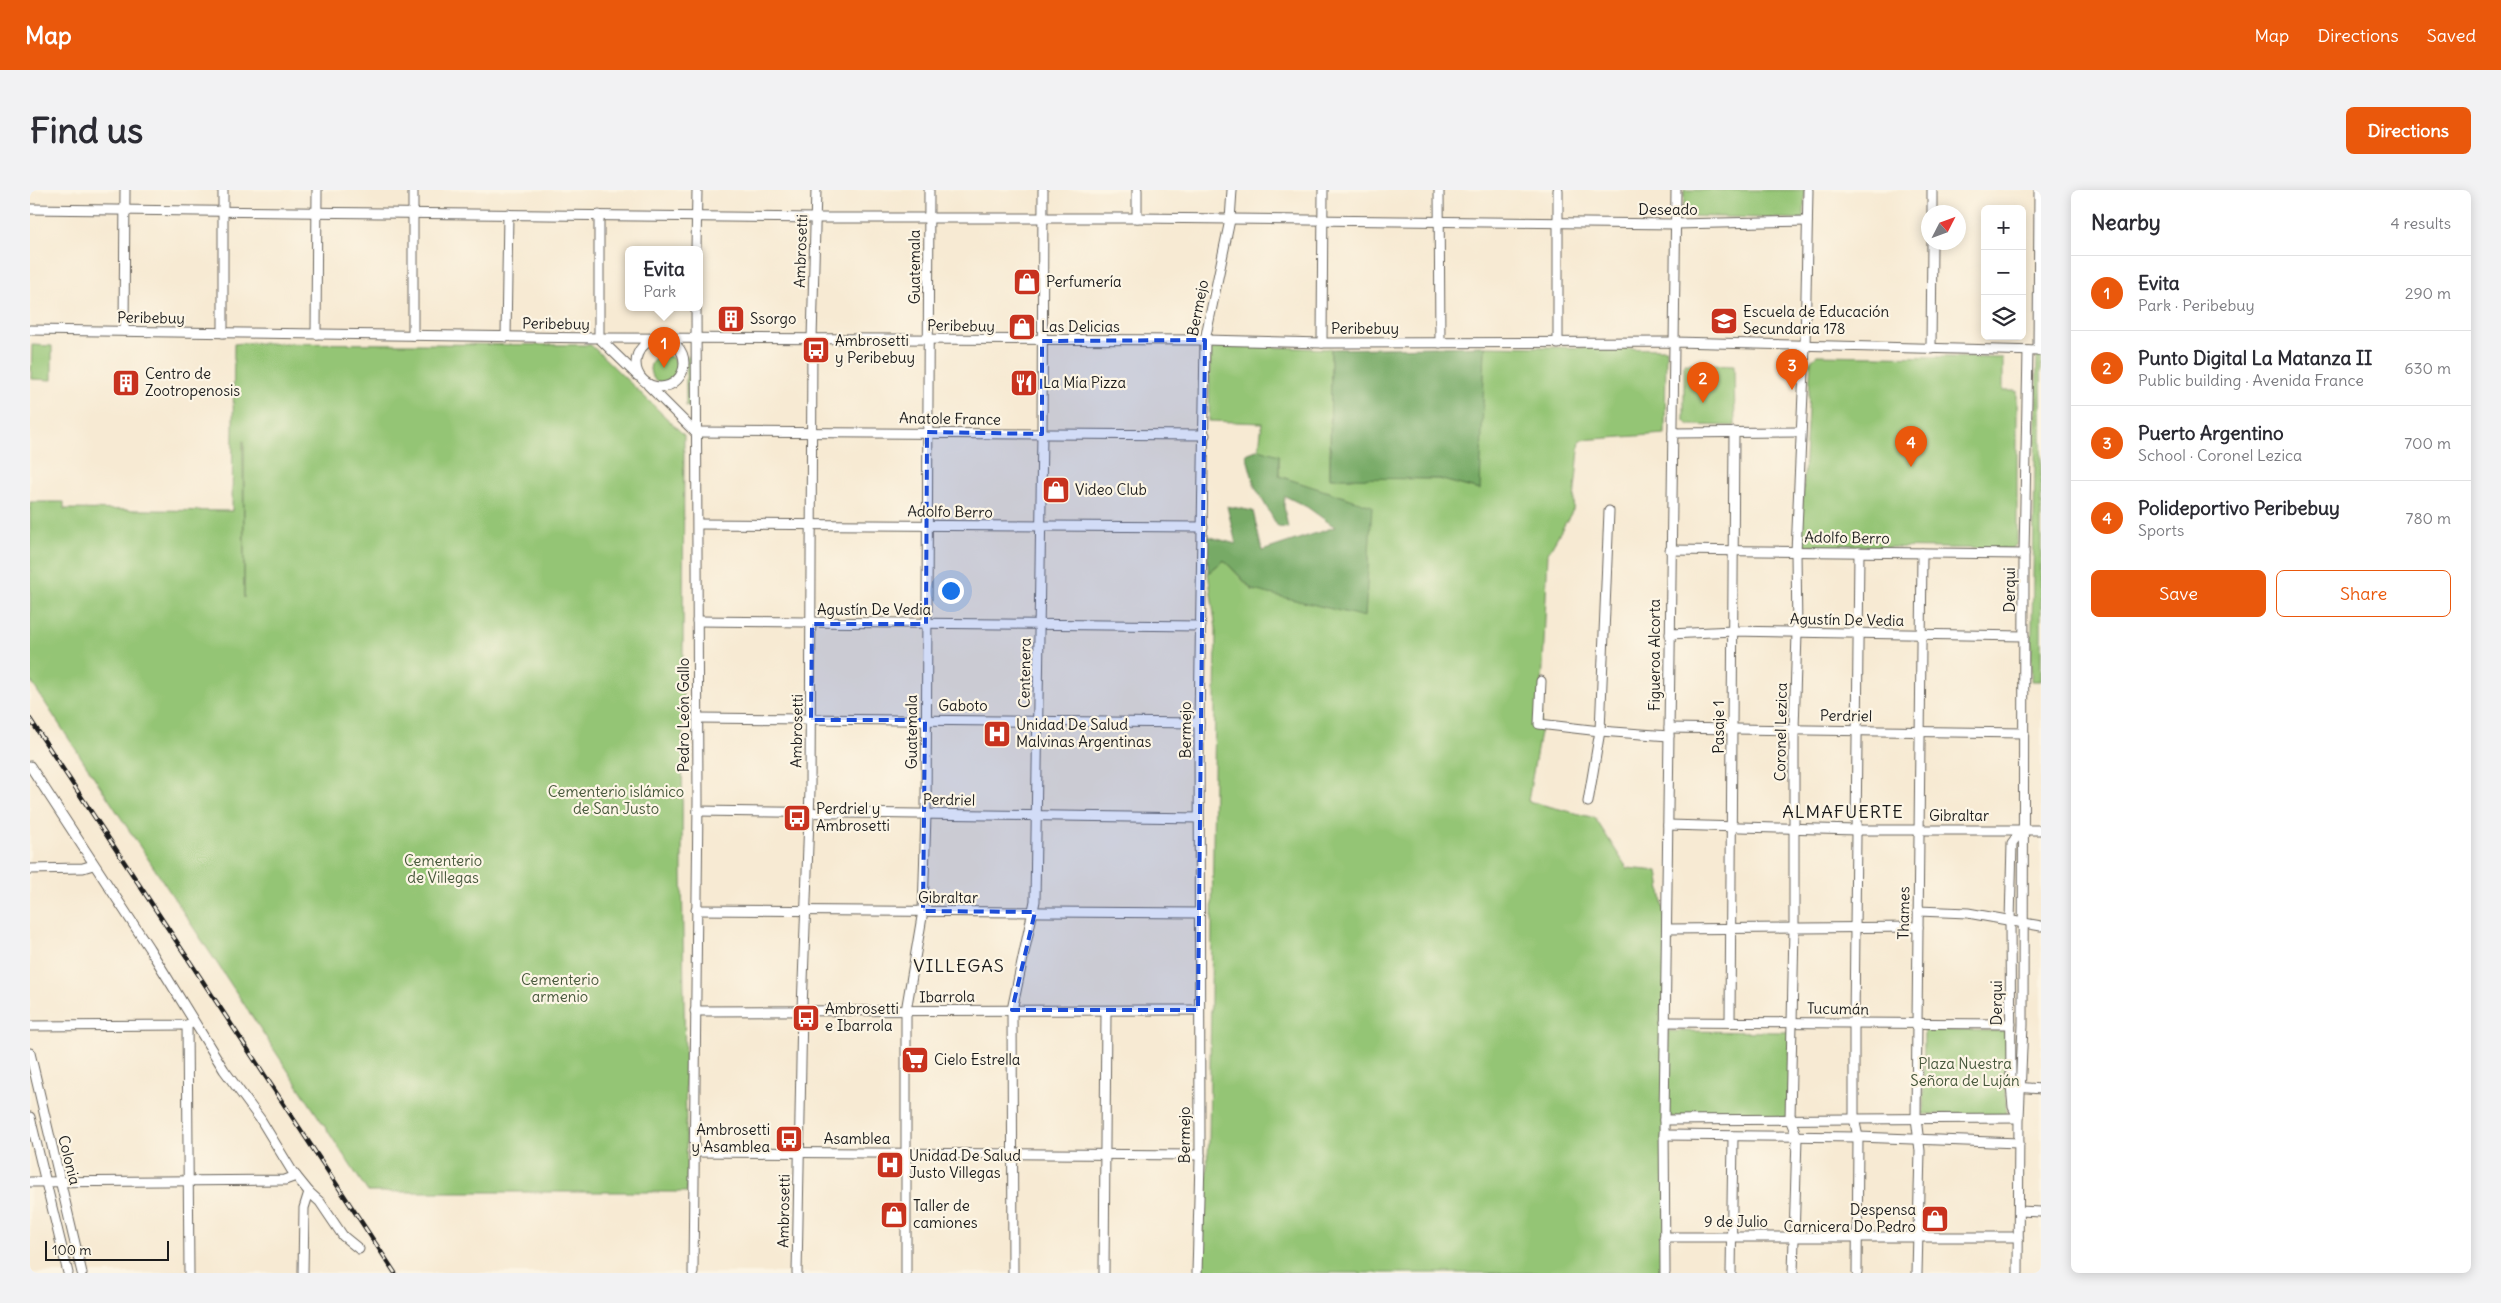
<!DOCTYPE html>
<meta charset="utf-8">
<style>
body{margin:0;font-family:Delius,sans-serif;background:#f2f2f3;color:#2b2b33}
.controls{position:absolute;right:15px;top:15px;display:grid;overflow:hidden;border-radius:8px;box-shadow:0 2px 12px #0003}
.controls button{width:45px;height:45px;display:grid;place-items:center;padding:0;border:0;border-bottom:1px solid #e1e1e2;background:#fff;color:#2b2b33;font:25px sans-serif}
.compass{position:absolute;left:1891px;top:15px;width:45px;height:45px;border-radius:50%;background:#fff;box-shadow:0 2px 12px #0003;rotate:48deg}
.scale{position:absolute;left:15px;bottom:12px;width:124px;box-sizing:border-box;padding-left:5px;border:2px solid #1c1c1c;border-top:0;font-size:14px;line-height:18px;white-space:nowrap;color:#1c1c1c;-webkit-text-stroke:4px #fcf5e5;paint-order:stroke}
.you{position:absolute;left:920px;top:400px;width:18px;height:18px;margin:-12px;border:4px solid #fff;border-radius:50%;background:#1a73e8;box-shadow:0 0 0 8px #1a73e833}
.badge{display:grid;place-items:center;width:32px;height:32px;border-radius:50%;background:#ea580c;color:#fff;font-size:16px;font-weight:700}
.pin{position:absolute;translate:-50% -41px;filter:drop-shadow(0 1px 2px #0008)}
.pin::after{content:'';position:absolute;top:26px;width:18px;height:15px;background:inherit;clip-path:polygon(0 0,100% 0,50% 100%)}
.popup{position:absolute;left:595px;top:56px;width:78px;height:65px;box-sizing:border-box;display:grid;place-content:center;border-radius:8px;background:#fff;filter:drop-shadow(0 1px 4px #0005);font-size:16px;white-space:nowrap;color:#7c7c81}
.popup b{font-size:19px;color:#2b2b33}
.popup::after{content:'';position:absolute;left:50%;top:100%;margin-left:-10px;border:10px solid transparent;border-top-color:#fff}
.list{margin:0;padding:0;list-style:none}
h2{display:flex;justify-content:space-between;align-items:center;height:65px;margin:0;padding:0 20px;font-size:21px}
h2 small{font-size:16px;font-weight:400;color:#7c7c81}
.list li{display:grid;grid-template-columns:32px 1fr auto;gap:15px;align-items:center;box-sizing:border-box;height:75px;padding:0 20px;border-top:1px solid #e1e1e2}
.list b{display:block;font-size:19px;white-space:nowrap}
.list p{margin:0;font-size:16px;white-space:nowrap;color:#7c7c81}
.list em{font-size:16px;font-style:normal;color:#7c7c81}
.actions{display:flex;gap:10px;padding:15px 20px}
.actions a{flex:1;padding:11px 0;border:1px solid #ea580c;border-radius:8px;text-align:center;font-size:18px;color:#ea580c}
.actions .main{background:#ea580c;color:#fff}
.icon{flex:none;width:28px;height:28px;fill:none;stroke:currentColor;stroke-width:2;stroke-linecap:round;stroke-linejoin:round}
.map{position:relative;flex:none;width:2011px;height:1083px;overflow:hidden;border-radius:8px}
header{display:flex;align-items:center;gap:30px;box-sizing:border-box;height:70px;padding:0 25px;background:#ea580c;color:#fff}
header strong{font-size:24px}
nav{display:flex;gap:28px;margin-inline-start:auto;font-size:18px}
.intro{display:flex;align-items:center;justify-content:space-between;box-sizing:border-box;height:120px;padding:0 30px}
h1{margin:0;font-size:35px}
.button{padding:12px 22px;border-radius:8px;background:#ea580c;color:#fff;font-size:18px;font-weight:700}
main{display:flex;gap:30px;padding:0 30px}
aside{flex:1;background:#fff;border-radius:8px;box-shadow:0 2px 12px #0003}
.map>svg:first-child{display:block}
</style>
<header>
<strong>Map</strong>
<nav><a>Map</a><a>Directions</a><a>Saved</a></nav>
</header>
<div class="intro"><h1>Find us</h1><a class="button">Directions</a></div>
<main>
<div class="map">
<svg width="2011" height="1083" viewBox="0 0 2011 1083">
<rect width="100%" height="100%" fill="#fcf5e5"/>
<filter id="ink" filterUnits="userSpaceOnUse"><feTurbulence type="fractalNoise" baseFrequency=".02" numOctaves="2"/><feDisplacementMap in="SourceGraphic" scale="10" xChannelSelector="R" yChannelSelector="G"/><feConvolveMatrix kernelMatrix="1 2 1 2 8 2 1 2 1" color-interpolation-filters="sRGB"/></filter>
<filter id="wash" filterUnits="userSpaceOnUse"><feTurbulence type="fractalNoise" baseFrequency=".0096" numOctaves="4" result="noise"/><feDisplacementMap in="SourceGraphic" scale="20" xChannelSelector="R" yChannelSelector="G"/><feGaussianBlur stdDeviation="1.12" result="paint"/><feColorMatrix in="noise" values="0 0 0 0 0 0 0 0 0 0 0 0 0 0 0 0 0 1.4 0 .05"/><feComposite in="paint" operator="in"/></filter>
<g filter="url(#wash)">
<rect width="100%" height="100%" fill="#f7ead3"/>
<g fill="#94c575" stroke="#587048" fill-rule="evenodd">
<path d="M1654,0h121l-1,29 -121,-3z"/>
<path d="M213,153l348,2 93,90 -2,432 5,325h-319l-338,-512v-178h34v7l168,2 2,-167zM214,251v157l-1,-157z"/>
<path d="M2,155l20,1v34l-21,-1z"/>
<path d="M1180,155l121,4 -1,128 109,2 40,11 6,-144 181,3 -1,85 -85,6 -7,70 -25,43 -8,180 -12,68 67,17 32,50 31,3 9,58 -2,344h-463v-48l7,-83 7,-513 -8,-56 16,-13 29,31 119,-84 -93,-31v-20l-20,-7 3,-26 -53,-2z"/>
<circle cx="634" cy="179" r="14"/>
<path d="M1787,165l186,3v33h14v153l-6,5 -207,-3 -4,-4 11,-182z"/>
<path d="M2007,165h4v326h-10z"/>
<path d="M659,166l2,1v49l-2,1 -3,-1v-49z"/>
<path d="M1654,173l50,2 1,61 -46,-1 -5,-5z"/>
<path d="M1894,840l83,1 -1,84 -83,-1z"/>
<path d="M1638,841l122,1 -1,86 -122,-1z"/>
</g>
<g fill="#7a6" stroke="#4a6341">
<path d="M1455,156l-5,144 -41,-11 -109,-1 1,-129z"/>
<path d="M1229,259l20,6v21l93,30 -7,111 -112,-27 -29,-30 -16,13 -1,-37 29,8 -9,-38 26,5 9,40 73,-24 -28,-20 -22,-11 -1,10 4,22 -10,-1 -23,-40 -9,-33z"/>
</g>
</g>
<g filter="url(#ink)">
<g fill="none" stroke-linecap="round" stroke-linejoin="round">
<g stroke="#69645c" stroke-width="11">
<g id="minor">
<path d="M193,0v143"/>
<path d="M1409,0l1,153"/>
<path d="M0,19l786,9h321l539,6 131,-3"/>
<path d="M1902,22v-22"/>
<path d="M1107,28v-28"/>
<path d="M666,59l1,-59"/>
<path d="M0,140l569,8 606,2 117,3 352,-1 367,9"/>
<path d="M94,141l1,-141"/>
<path d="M286,144l1,-144"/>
<path d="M383,145v-145"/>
<path d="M476,147l2,-123"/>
<path d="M569,148l39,38"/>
<path d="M569,148v-123"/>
<circle cx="630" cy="173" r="24"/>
<path d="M1292,153l1,-153"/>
<path d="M1528,154v-154"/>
<path d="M1901,159l1,-107"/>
<path d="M2008,161l1,-161"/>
<path d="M618,195l47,47"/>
<path d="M665,242l510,3"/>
<path d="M1643,243l127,-1"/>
<path d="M1579,321l-9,220 69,5"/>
<path d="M668,334l505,3"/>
<path d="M1640,360l354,4"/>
<path d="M667,431l504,5"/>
<path d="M1640,444l63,-3 291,5"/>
<path d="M1511,491l-2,43 61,7 -12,71"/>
<path d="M668,528l501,5"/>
<path d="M1639,538l355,5"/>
<path d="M0,576l119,182 75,122 37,50 31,51 17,21 11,10 23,34 16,13"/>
<path d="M668,621l501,7"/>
<path d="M1638,635l188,5h185"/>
<path d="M0,679l53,-1 10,-3"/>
<path d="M666,720l503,3"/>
<path d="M1888,721l50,2 73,13"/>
<path d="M1637,739l251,-2"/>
<path d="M665,821l503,-1"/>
<path d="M1635,832l346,2"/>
<path d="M1700,832l4,-590"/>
<path d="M157,835l2,248"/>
<path d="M0,836l157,-1 5,-2"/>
<path d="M0,863l52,220"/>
<path d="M1986,897l25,2"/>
<path d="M0,927l38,156"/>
<path d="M1988,927l-5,-10 -2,-21 -1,-165 2,-78 10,-13"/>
<path d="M1634,930l355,-2"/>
<path d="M1634,945l194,2 161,6"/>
<path d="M664,962l506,3"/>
<path d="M0,992l255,-2 11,-4"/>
<path d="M1989,1021l22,1"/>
<path d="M1634,1047h354"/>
<path d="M273,1083l1,-65 5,-16"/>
<path d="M663,1083l5,-472 -2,-494"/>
<path d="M767,1083l5,-264 8,-219 2,-451 4,-149"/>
<path d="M876,1083v-262l17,-100 3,-97 3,-624"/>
<path d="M983,1083l-1,-263 23,-109 7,-467 1,-244"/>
<path d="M1074,1083l2,-262"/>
<path d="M1167,1083l3,-113 -1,-437 6,-383 25,-120 2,-30"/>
<path d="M1635,1083l-1,-153 12,-930"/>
<path d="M1701,1083l2,-136"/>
<path d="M1763,1083l4,-136 -7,-18 4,-191v-199l3,-96 -1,-81 9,-205 3,-157"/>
<path d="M1827,1083l1,-136 -4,-19v-95l5,-471"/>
<path d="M1887,1083l3,-122 -4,-33 6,-565"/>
<path d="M1988,1083l1,-155 4,-93 1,-471 4,-203"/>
</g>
</g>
<use href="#minor" stroke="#fff" stroke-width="9"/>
<g stroke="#1c1c1c" stroke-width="4.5">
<path id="rail" d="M0,529l365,554"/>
</g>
<use href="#rail" stroke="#fcf5e5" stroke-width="2.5" stroke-dasharray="8" stroke-linecap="butt"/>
</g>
</g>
<path fill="#1d4ed8" fill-opacity="0.2" stroke="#1d4ed8" stroke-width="4" stroke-dasharray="10 6" stroke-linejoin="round" d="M1175,150l-7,670h-186l23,-98 -112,-1 2,-191h-114l1,-96h114l1,-192 115,2v-93z"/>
<defs>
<g id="shop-square" transform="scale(1.4375)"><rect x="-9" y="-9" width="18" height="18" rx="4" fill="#c8321e" stroke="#fcf5e5"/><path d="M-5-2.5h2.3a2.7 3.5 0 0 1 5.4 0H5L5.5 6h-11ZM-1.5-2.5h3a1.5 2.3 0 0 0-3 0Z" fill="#fff"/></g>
<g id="building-square" transform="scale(1.4375)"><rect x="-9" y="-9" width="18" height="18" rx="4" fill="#c8321e" stroke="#fcf5e5"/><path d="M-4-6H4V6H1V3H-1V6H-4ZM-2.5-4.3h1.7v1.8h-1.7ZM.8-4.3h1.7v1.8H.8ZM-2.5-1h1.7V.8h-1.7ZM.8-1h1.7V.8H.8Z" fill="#fff"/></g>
<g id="school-square" transform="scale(1.4375)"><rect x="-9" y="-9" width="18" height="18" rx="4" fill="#c8321e" stroke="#fcf5e5"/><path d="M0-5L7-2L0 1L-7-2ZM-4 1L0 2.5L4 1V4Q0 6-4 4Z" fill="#fff"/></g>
<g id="bus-square" transform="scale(1.4375)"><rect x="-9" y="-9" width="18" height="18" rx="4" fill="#c8321e" stroke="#fcf5e5"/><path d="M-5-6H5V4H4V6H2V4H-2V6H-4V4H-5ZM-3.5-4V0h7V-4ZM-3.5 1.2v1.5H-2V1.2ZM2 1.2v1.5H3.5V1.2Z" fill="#fff"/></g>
<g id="restaurant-square" transform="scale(1.4375)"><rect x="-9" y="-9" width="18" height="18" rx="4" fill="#c8321e" stroke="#fcf5e5"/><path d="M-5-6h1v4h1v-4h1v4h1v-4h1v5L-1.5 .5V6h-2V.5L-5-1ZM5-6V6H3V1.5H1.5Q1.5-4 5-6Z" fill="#fff"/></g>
<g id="hospital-square" transform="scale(1.4375)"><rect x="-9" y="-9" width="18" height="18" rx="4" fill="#c8321e" stroke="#fcf5e5"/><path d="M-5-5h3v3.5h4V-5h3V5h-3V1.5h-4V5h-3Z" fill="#fff"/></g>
<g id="supermarket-square" transform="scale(1.4375)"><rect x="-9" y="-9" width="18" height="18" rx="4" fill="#c8321e" stroke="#fcf5e5"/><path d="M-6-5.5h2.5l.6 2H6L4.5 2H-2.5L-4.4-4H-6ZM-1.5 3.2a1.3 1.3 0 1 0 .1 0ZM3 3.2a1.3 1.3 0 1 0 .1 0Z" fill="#fff"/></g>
</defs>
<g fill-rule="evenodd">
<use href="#shop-square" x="997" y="92"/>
<use href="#building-square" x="701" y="129"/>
<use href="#school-square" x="1694" y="131"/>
<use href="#shop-square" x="992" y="137"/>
<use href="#bus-square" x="786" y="160"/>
<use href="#building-square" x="96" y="193"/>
<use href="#restaurant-square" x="994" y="193"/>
<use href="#shop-square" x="1026" y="300"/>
<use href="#hospital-square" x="967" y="544"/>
<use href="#bus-square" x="767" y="628"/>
<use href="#bus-square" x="776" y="828"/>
<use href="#supermarket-square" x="885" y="870"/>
<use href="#bus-square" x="759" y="949"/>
<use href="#hospital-square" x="860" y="975"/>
<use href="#shop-square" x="864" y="1025"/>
<use href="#shop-square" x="1905" y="1029"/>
</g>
<g text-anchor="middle" stroke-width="4.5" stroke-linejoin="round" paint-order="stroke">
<g font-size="15" fill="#1c1c1c" stroke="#fcf5e5">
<text x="1638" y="25">Deseado</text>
<text transform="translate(771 61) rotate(-88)" y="5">Ambrosetti</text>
<text transform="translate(885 77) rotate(-90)" y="5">Guatemala</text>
<text transform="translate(1168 118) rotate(-79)" y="5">Bermejo</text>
<text transform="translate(121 128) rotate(1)" y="5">Peribebuy</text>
<text transform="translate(526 134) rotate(1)" y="5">Peribebuy</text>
<text transform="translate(931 136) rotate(1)" y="5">Peribebuy</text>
<text x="1335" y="144">Peribebuy</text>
<text transform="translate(920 229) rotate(1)" y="5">Anatole France</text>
<text transform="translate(920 322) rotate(1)" y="5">Adolfo Berro</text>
<text transform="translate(1817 348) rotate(1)" y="5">Adolfo Berro</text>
<text transform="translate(1980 400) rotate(-90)" y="5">Derqui</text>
<text x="844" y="425">Agustín De Vedia</text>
<text transform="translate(1817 430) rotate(1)" y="5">Agustín De Vedia</text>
<text transform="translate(1625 465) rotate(-90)" y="5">Figueroa Alcorta</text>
<text transform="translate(995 483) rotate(-89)" y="5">Centenera</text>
<text x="933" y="521">Gaboto</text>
<text transform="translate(654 525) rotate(-90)" y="5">Pedro León Gallo</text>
<text transform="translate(1816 526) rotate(1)" y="5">Perdriel</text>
<text transform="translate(1689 537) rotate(-90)" y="5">Pasaje 1</text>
<text transform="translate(1156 540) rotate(-90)" y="5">Bermejo</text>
<text transform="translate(767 541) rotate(-89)" y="5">Ambrosetti</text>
<text transform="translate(882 542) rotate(-90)" y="5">Guatemala</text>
<text transform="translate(1751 542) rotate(-89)" y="5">Coronel Lezica</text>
<text transform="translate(919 610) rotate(1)" y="5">Perdriel</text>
<text x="1929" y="631">Gibraltar</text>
<text x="918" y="713">Gibraltar</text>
<text transform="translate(1874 723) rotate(-89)" y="5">Thames</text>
<text transform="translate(917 807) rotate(-1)" y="5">Ibarrola</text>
<text transform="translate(1967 813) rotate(-90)" y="5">Derqui</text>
<text transform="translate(1808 819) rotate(1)" y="5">Tucumán</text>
<text transform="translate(1155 945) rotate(-90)" y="5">Bermejo</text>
<text x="827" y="954">Asamblea</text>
<text transform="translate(39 970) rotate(76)" y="5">Colonia</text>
<text transform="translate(754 1021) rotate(-89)" y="5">Ambrosetti</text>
<text x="1706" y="1037">9 de Julio</text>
</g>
<g font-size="15" fill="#1c1c1c" stroke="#fcf5e5" text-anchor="start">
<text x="1016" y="97">Perfumería</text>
<text x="1713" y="127">Escuela de Educación<tspan x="1713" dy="17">Secundaria 178</tspan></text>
<text x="720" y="134">Ssorgo</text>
<text x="1011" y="142">Las Delicias</text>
<text x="805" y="156">Ambrosetti<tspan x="805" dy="17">y Peribebuy</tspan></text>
<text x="115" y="189">Centro de<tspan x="115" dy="17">Zootropenosis</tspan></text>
<text x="1013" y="198">La Mía Pizza</text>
<text x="1045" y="305">Video Club</text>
<text x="986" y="540">Unidad De Salud<tspan x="986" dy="17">Malvinas Argentinas</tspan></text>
<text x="786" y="624">Perdriel y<tspan x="786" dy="17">Ambrosetti</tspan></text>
<text x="795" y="824">Ambrosetti<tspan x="795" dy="17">e Ibarrola</tspan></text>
<text x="904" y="875">Cielo Estrella</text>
<text x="740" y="945" text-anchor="end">Ambrosetti<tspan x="740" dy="17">y Asamblea</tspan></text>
<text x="879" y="971">Unidad De Salud<tspan x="879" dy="17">Justo Villegas</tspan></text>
<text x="883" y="1021">Taller de<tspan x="883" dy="17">camiones</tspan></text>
<text x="1886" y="1025" text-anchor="end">Despensa<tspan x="1886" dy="17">Carnicera Do Pedro</tspan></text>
</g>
<g font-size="15" fill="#46573b" stroke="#fcf5e5">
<text x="586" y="607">Cementerio islámico<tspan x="586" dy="17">de San Justo</tspan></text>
<text x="413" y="676">Cementerio<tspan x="413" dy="17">de Villegas</tspan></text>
<text x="530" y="795">Cementerio<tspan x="530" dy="17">armenio</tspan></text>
<text x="1935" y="879">Plaza Nuestra<tspan x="1935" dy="17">Señora de Luján</tspan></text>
</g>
<g font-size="18" letter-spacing="1" fill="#1c1c1c" stroke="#fcf5e5">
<text x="1813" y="628">ALMAFUERTE</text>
<text x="929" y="782">VILLEGAS</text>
</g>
</g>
</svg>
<div class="controls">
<button>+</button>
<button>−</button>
<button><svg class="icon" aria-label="layers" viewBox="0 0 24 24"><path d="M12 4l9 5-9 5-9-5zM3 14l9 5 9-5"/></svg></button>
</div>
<svg class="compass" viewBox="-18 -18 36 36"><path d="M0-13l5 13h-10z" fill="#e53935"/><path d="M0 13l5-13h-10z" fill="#7c7c81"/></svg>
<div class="scale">100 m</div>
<div class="you"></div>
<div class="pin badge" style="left:634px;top:178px">1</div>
<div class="popup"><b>Evita</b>Park</div>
<div class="pin badge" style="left:1673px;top:213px">2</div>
<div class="pin badge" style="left:1762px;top:200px">3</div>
<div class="pin badge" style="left:1881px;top:277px">4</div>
</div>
<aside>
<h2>Nearby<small>4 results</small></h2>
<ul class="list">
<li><span class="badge">1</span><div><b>Evita</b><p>Park · Peribebuy</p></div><em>290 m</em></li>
<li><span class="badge">2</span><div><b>Punto Digital La Matanza II</b><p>Public building · Avenida France</p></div><em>630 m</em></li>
<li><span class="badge">3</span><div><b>Puerto Argentino</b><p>School · Coronel Lezica</p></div><em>700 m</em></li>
<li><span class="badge">4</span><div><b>Polideportivo Peribebuy</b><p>Sports</p></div><em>780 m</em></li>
</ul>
<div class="actions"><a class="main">Save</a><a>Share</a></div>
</aside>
</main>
